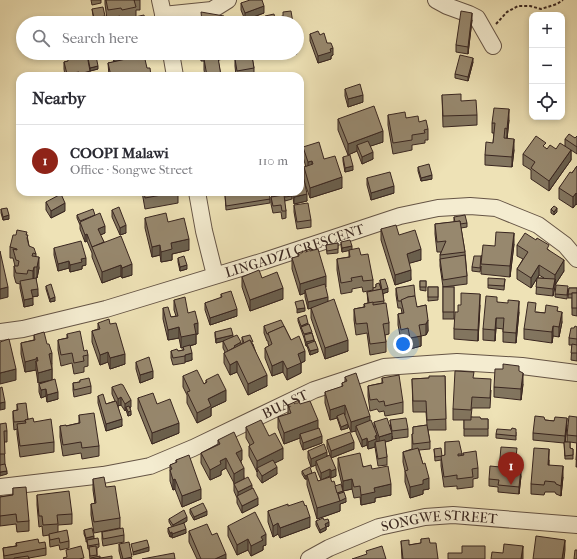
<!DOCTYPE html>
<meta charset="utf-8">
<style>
body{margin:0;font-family:"IM FELL French Canon",serif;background:#f7f7f7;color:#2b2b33}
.controls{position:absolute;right:12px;top:12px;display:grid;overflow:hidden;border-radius:8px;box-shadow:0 2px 6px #0003}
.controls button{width:36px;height:36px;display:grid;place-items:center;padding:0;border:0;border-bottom:1px solid #e1e1e2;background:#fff;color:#2b2b33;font:20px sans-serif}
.you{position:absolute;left:403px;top:344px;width:14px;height:14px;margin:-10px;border:3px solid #fff;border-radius:50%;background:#1a73e8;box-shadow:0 0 0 6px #1a73e833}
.badge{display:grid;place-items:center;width:26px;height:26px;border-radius:50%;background:#8f2418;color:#fff;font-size:13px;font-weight:700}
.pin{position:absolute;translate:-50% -33px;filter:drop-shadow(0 1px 2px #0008)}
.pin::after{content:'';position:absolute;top:21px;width:14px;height:12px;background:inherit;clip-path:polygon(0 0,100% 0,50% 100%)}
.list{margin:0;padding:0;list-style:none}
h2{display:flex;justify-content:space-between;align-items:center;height:52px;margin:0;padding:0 16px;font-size:17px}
h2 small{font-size:13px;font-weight:400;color:#7c7c81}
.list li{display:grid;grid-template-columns:26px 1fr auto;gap:12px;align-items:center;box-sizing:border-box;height:72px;padding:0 16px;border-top:1px solid #e1e1e2}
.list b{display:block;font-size:15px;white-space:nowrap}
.list p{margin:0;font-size:13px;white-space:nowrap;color:#7c7c81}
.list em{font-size:13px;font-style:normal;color:#7c7c81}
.icon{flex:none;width:22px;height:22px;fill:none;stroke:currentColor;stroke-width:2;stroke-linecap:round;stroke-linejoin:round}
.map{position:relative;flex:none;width:577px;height:559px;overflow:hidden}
.search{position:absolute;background:#fff;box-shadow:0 2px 6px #0003;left:16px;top:16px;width:288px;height:44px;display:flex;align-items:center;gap:10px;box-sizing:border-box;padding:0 14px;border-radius:22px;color:#7c7c81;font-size:15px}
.panel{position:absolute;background:#fff;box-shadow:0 2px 6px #0003;left:16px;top:72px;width:288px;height:124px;border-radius:12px}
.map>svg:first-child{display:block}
</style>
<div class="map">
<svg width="577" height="559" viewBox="0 0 577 559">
<rect width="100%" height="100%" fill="#eee2b6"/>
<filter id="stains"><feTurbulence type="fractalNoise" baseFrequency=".005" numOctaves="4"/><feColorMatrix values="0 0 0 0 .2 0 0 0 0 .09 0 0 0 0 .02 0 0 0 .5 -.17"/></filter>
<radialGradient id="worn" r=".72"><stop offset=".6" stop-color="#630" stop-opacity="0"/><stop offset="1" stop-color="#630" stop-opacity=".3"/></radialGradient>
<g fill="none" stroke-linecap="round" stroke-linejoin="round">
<g stroke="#665546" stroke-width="18">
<g id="minor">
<path d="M160,0l5,23"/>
<path d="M436,0l11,6 22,8 8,4 16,28"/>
<path d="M163,15l49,-5 16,-10"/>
<path d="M171,53l4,23"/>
<path d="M197,192l7,39 11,44"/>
<path id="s1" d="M0,332l23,-3 83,-20 158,-48 136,-45 38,-8 32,-2 26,2 42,17 27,20 12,14"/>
<path id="s2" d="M0,487l103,-12 47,-9 43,-18 121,-58 70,-23 73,-5 65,4 55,7"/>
<path id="s3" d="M309,559l20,-11 50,-21 46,-10 28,-2 124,10"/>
</g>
</g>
<path stroke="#392620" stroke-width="2" stroke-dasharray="3 2" stroke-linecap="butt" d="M496,24l11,-12 11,-6h12l11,3 16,-5 6,-4"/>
<use href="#minor" stroke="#f4ecd0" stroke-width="16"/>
</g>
<g fill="#82755f" stroke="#392620" fill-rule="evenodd">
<path d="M91,0h10v3l-9,2z"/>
<path d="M105,0h35v10h-4v7l10,6h-39v-4l-2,-15z"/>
<path d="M241,3l23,10 -19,7 -4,-10z"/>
<path d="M92,9l13,7v4l-11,2z"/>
<path d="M472,20l-4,34 -12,-2v-7z"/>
<path d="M310,34l10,1 7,8 6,12 -2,1v3l-13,4 -8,-22z"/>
<path d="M297,49v5l-6,1 -1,-2h7z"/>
<path d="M112,53h34l-18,4v2l19,9 4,8h-42l-1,-13 6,-1z"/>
<path d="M187,53h7v5l-6,1z"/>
<path d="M200,53h28v5l-10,2 3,16h-16l-1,-6v-9h-3z"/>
<path d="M235,53h22v3l-5,1 2,11v7l-5,1h-13l-1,-10v-7h2z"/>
<path d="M88,60l10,9 -8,2v5h-25l-1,-7v-7z"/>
<path d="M473,62l-5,19 -13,-3v-4z"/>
<path d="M345,89l18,13 -15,5 -3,-11z"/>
<path d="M442,95l19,6 16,14v10l-34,2z"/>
<path d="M388,115l18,3 13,4 9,7v11h-3v3l-13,2v5l-19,4 -5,-29z"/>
<path d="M338,119l45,23 -13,4 3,13 -11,5 -5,-13 -9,4 -10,-25z"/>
<path d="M509,120l-2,19 7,11 -2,17 -27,-2v-10l8,-12 1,-10h-2v-10z"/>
<path d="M577,136v18l-6,-4v10l-22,31 -18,-12v-9l-8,-5v-11l23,-6 1,1h9l9,-3v-7l10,-1z"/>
<path d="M303,147l21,12 18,29 -32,10 -6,-17 3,20 -13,3 -2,-12h8l4,-13v-12h2l-3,-10z"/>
<path d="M343,157l10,13 -8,2 -2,-11z"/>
<path d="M577,166v39l-1,-1 -3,4 -14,-9v-11l13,-15z"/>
<path d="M418,167l14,12 -11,2 -3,-10z"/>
<path d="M367,178l27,15 -23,7 -4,-15z"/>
<path d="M142,192h36v11l-33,6z"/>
<path d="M271,192h11l4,19v7l-4,1 -1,-7 -8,1 -2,-9v-7h1z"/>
<path d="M283,192h8l1,7 -7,2z"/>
<path d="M225,195l45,4v4l-44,7z"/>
<path d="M46,202l19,9 -14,7 -5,-8z"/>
<path d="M294,205l17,15v7l-14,2 -3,-17z"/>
<path d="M1,209l8,10 -6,1 -2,-7z"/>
<path d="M551,209l6,3 -3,3 -3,-2z"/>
<path d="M112,210l14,23 -6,2 -8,-18z"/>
<path d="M77,215h18l10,18 -5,2 4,7 28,33 -10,3 -1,-2 -19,7 -10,-26v-4l-5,-12 -2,1 -5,-13v-4l-3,-7z"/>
<path d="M454,217l13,6v4l-6,1 4,24 2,24v8l-24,3 -3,-21v-11l1,-3h-4l-2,-18v-10l19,-2z"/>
<path d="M145,218l23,4 21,28 -17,4v6l-11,2 -1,-7 -8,2 -7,-29z"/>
<path d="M381,229l18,6 22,25 -12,3 2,17 -16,5 -14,-45z"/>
<path d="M16,235h11l2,11 7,8v3l3,11 -2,10h-1l2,18 -6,1 1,8 -9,2 -4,-19v-4l-4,-1 -2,-7v-10h1l-2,-8h-3v-11z"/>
<path d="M341,242l20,13 12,25v8l3,-1v-3l5,5 -1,-5v-4l8,12 -5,1 1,10 5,20v11l-4,1 1,7v10l-16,3 -3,-22 -11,2 -2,-15v-11l10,-2v-3l4,-1 -1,-11 6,-1v-1l-10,2 -1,-5 -10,2v3l-11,2 -4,-24v-11l12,-2v-7l-7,2 -1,-6z"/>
<path d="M338,243v10l-11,1 -1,-9z"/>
<path d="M514,244l-4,33 -29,-3v-8l-1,6 -8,-1v-4l9,-11 14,-10z"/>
<path d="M517,245l32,5 15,21 -9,14 -2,11 -17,-2 1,-16 -6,10 -14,-9v-10l6,-10 -6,-3zM539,275l5,3h-6z"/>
<path d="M54,248l32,17 -4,1v3l-12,3 -1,-4 -11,3 -4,-16z"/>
<path d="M298,253l28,34h-1l3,15 20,49 -23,8 -14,-41v-10l-3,1 -3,-12v-4l-5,2 -8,-26v-11l6,-1z"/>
<path d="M178,258l9,11 -7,2 -2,-9z"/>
<path d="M242,277l20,1 21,21 -33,12 -8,-24z"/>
<path d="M505,279l-1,11 -16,-2v-3z"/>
<path d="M420,281h6v10l-6,-1z"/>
<path d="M46,286l9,15 -5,1 -4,-13z"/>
<path d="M428,287h10v13l-10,1z"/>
<rect x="443" y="287" width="11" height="32"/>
<path d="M396,288l21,19 9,-2 2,26 -2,4 -5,1v10l-11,3 -2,-10 -7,1 -3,-15v-11l4,-1 -1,-5h-3l-2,-13z"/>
<path d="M569,288h8v28l-5,-1v-17h-4z"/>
<path d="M568,290l-1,9 -12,-2v-3z"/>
<path d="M221,294l16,22 -27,9 -5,-15v-7l16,-5z"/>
<path d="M174,300l14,13 10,21h-2v10l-6,2 2,14 -7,2v1l-12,2 -2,-7v-7h7l5,-1v-3l-2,1 -2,-10 -11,2 -5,-21v-11l8,9 5,-1 -2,-6z"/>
<path d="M497,302l22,10 -3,31 -13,-1v-13l-7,-1 -1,13 -12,-1v-11z"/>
<path d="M480,305l-2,36 -24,-2v-10l4,-17z"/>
<path d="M558,311l4,11 -3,15 -6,-1 -1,7 -28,-4v-10l12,-17 9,1z"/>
<path d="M298,318l10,6 4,9 6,19 -8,3 -3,-9h-1l-2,-8 -6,-17z"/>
<path d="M98,323l27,41 -15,5 -2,-7 -8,3 -8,-23v-11l6,-2z"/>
<path d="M264,326h20l7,14 14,21 -4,2v10l-14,7 -4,-8 -11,4 -7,-18v-10l4,-2 -1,-3v-2h-1l-3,-8z"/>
<path d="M577,327v34l-6,-1 1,-15h-3v-7l5,-10z"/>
<path d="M215,332l18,5 8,7 2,-1 -1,-2v-4l11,7 14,42 -19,9 -11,-23 -7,3 -6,-12v-10l1,-1 -2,-4v-7l-7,2 -1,-7z"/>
<path d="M67,334l21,21v11l-4,1v5l-10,2 -2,-11 -11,3 -3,-16v-10l9,-2z"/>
<path d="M34,335l18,29v16l6,19 -11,3 -1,-6 -5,2 -2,-6v-8l11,-3 -12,2 -2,-13 -11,2 -4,-18v-11l13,-3z"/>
<path d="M136,362l17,16 -13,5 -4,-14z"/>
<path d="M183,376l21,8 2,-2v-2l20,21 -15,7v8l-14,7 -10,-20v-8l-4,-8z"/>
<path d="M445,376l1,54h-18l2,12v7l-11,1 10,39 -6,1v4l-13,4 -5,-16v-11l-2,-9v-10l9,-3v-15h1v-7l14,-2 -1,-13h-13l-1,-33 17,-1z"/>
<path d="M345,377l25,44 4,7v-6l17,8 -1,-10 18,9v8l-16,2v-3v4l-7,2 2,15v8l-9,1 -3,-19 -7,2 -1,-4 -5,2 -6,-14v-2l-5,1 -3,-7v3l-7,2 -4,-12 -7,2 -5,-17v-11l17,-5v-4l3,-1z"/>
<path d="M382,378l21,24v11l-18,3 -1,-5 -5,1 -2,-3 -7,2 -2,-15v-10l14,-3z"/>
<path d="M474,378l17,12 -1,18h-18l-1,9 10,2h7v17h-24v-16h-11v-11z"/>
<path d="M80,380l11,6v7l-17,4 -1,-7v-7l7,-1z"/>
<path d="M523,384l-2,16 -27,-3v-10z"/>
<path d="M112,387l19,20 -1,1 1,7 -3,1 -2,-6 -1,1 -4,-6 -3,1 4,20 -16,5 -8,-28v-7l8,8 9,-3 -3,-7z"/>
<path d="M138,398l19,6 22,29 -27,11 -14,-35z"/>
<path d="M17,404l11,15 6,3 20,20v10l-34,5 -3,-23v-5l-3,1 -1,-12v-7l4,-1z"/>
<path d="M300,404l18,24 4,15 -19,7 -3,-8v-4l-16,6 -6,-16v-11l10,-3v-9z"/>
<path d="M79,415l20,31v10l-17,3 -1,-6 -18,3 -3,-19v-11h6l13,-3z"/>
<path d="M577,417v26l-7,-1v6l3,1v10h-8l-1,-16 -31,-3v-7l12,-13 9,1 13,4 -2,17h2v-7z"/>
<path d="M0,424l7,7v11h-3l1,22 2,10 -7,-9z"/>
<path d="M246,427l23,9 14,23 -9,4 3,11 -15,9 -5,-7v-5v1l-8,-16v-10l1,-1 -4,-7z"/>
<path d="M516,432v8l-20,-2v-4z"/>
<path d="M218,440l24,20 -1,1 3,17 8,10 6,17 -16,8 -5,-10v-5l-3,-7v-8l-8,-15 -5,3v4l-11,5 -9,-17v-10l17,-9z"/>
<path d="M327,440l27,9 -23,9 5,18 -5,2 -1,-2 -9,4 11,2 3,4 8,3 -5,-21v-10l34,11 19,26 -16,3v4l-14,3 -1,-8 -6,1 -2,-9 -9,2 3,11 -6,2v7l-23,8 -10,-34v-6h-2l-3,-5v-3l10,2 6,8 3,-1 -5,-12v-3l-5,2 -3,-9v-7l19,5 3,-1 -3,-8z"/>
<path d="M445,442l17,12v2l1,-1v-2l15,15v10l-5,1v8l-16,2v-3l-13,1 -3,-21v-6l-6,1 -1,-12 8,7 3,-1z"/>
<path d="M577,443v24h-1z"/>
<path d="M517,455l-2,13 6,8 -2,18 -21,-2v-5l-9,-1v-7l12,-12v-1h-1v-8z"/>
<path d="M176,460l25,39 -19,8 -7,-18 -2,1 -3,-9v-16l6,-2z"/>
<path d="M549,460v5l14,12 -2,19 -5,-2 -1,-2h-10l-1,3 -13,-1v-10z"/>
<path d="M93,479l13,8 14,31v10l-26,5 -3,-18v-11h4l-2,-14z"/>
<path d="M13,488l16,33v10l-12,1 -1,-8 -16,2v-29l13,-2z"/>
<path d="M37,495l35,19v10l-14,1v7l11,9v7l-9,2 -1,-5 -9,2 -1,-12 -6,1 -1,-10 -3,1 -2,-22z"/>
<path d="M288,506l22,21 -30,11 -2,-4 -5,3 -5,-15v-11z"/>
<path d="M190,509l17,6 -13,5 -4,-7z"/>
<path d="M169,519l18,2 -4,2 3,10 -14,5v-2l-2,1 -2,-5v-4l4,-1 -3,-5z"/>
<path d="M324,520l5,6 -3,1v3l-6,3 -4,-8v-4z"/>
<path d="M228,526l38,19 -3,1v4l-12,6 -3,-6 -11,5 -9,-19z"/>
<path d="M84,530l10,8 5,6v3l-2,1v8l3,2 12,1h-22l-1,-10h-1l-1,-7 -3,-8z"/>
<path d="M189,531l23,4 14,24h-29l-8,-17z"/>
<path d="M102,532l22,3v7l-21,4 -1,-7z"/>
<path d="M421,539l9,4 8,16h-36l-1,-18 8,4 12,-2z"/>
<path d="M16,543h23l7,5v7l-17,3v1h-25l-1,-11 13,-2z"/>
<path d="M119,544l13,15h-11l-2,-8z"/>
</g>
<g fill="#6a5f4d" stroke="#392620">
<path d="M264,6v7l-19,7v-7z"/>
<path d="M472,13v7l-4,34v-7z"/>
<path d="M333,48v7l-2,1v3l-13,4v-7l12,-7z"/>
<path d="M118,53h28l-18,4v5l-14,2v-10z"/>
<path d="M214,53h14v5l-14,3z"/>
<path d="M237,53h20v3l-20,4z"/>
<path d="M473,58v4l-5,19v-4z"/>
<path d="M98,66v3l-8,2v-3z"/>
<path d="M79,72v4h-12v-2z"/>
<path d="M363,95v7l-15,5v-8z"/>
<path d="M509,109v11l-2,19v-10z"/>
<path d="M383,131v11l-24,8 -2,-5v6l-9,4v-11z"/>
<path d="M514,139v11l-2,17v-10z"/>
<path d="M571,150v10l-22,31v-10z"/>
<path d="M373,152v7l-11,5v-7z"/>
<path d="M312,161v11l-4,1v-11z"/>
<path d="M353,166v4l-8,2v-4z"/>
<path d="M432,175v4l-11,2v-3z"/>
<path d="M342,177v11l-32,10v-10z"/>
<path d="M394,186v7l-23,7v-7z"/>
<path d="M576,193v11l-3,4v-11z"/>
<path d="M307,194v7l-13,3v-7z"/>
<path d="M65,203v8l-14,7v-7z"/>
<path d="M557,208v4l-3,3v-3z"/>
<path d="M9,215v4l-6,1v-3z"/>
<path d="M126,225v8l-6,2v-7z"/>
<path d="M105,226v7l-7,3v-7z"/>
<path d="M514,233v11l-4,33v-11z"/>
<path d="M87,234v7l-2,1v-7z"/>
<path d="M189,239v11l-17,4v6l-11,2v-10l10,-9z"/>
<path d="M160,245v10l-8,2v-10z"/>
<path d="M352,246v4l-10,2v-4z"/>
<path d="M421,249v11l-14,4v-10z"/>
<path d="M39,257v11l-2,10v-11z"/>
<path d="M86,258v7l-4,1v3l-12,3v-7l11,-6z"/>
<path d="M564,260v11l-9,14v-10z"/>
<path d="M69,261v7l-11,3v-7z"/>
<path d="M132,264v11l-10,3v-10z"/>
<path d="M121,265v11l-19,7v-11z"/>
<path d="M187,265v4l-7,2v-4z"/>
<path d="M539,265v10l-8,13v-10z"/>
<path d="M34,267v10l-1,5v-11z"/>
<path d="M411,270v10l-16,5v-10z"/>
<path d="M326,276v11l-20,6 -1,-3v3l-5,2v-11z"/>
<path d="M555,279v8l-2,9v-7z"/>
<path d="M8,287v10l-8,2v-10z"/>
<path d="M283,288v11l-33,12v-11z"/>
<path d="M388,288v4l-6,2v-4z"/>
<path d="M38,289v7l-7,1v-7z"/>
<path d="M480,294v11l-2,36v-11z"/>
<path d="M55,297v4l-5,1v-3z"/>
<path d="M328,297v7l-20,5v-7z"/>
<path d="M33,298v7l-9,2v-7z"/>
<path d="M519,301v11l-3,31v-10z"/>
<path d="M305,308v3l-8,2v-4z"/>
<path d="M237,309v7l-27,9v-7z"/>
<path d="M562,312v10l-3,15v-10z"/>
<path d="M496,318v10l-1,13v-11z"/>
<path d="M428,320v11l-2,4v-11z"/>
<path d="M198,323v11h-2v10l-15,4v-11l13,-13z"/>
<path d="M308,323v3l-7,1v2v-3z"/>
<path d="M553,326v10l-1,7v-11z"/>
<path d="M179,327v11l-11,2v-10z"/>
<path d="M233,335v4l-17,4v-4z"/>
<path d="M421,336v10l-11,3v-11z"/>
<path d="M314,340v4h-7v2h-1v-4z"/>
<path d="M348,340v11l-23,8v-11z"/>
<path d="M241,342v7l-6,4 -1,-7z"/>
<path d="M318,349v3l-8,3v-4z"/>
<path d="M305,351v10l-4,2v10l-14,7v-11l11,-15z"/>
<path d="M108,352v10l-8,3v-10z"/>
<path d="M52,353v11h-3v-10z"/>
<path d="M192,353v7l-7,2v-7z"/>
<path d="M125,354v10l-15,5v-11z"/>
<path d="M37,357v9l-1,-5v9l-11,2v-10z"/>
<path d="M237,361v11l-7,3v-10z"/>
<path d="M283,361v11l-11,4v-10z"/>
<path d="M16,369v11l-16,4v-11z"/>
<path d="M52,369v11l-14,3v-10z"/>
<path d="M153,371v7l-13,5v-8z"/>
<path d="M523,373v11l-2,16v-11z"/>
<path d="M267,375v11l-19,9v-11z"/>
<path d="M46,389v7l-5,2v-8z"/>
<path d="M226,390v11l-15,7v8l-14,7v-10l11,-14z"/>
<path d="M58,392v7l-11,3v-7z"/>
<path d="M121,397v8l-3,1v-7z"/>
<path d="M131,400v7l-4,3 -1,-3v3l-1,1v-7z"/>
<path d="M5,402v7l-5,1v-7z"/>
<path d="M345,405v10l-8,1v2l-7,2v-10z"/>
<path d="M131,411v4l-3,1v-4z"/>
<path d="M370,416v10h-14v5l-5,1v-10z"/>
<path d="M567,418v7l-2,18v-7z"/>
<path d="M122,419v7l-16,5v-7z"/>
<path d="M318,420v11l-18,3v4l-16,6v-11z"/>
<path d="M179,423v10l-27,11v-11z"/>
<path d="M348,424v4l-7,2v-3z"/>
<path d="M392,433v7l-13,4v-7z"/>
<path d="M377,435v7l-2,1v4l-7,2v-7l7,-6z"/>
<path d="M322,436v7l-19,7v-7z"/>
<path d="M367,438v7l-5,2v-7z"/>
<path d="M354,442v7l-23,9v-7z"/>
<path d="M283,448v11l-24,12 -2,-3v4v-11z"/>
<path d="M549,449v11l-1,16v-11z"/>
<path d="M242,450v10l-6,3v-10z"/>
<path d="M327,452v8l-11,1v4l-5,2v-8z"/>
<path d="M226,458v10l-5,3v4l-11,5v-10l10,-9z"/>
<path d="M563,466v11l-2,19v-10z"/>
<path d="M277,467v7l-15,9v-7z"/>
<path d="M244,468v11l-10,5v-10z"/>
<path d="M330,469v7l-9,4v-7z"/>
<path d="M336,469v7l-5,2v-7z"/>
<path d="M521,469v7l-2,18v-7z"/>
<path d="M7,471v3l-7,2v-4z"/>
<path d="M307,475v4h-2v-3z"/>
<path d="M429,478v11l-6,1v4l-13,4v-11l13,-7z"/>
<path d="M175,479v10l-2,1v-10z"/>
<path d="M352,479v10l-9,2v3l-5,2 -2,-3 7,-2v-10z"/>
<path d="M391,484v11l-16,3v4l-14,3v-10l13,-7z"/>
<path d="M252,485v7l-14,4v-4z"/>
<path d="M201,489v10l-19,8v-11z"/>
<path d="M258,498v7l-16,8v-7z"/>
<path d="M346,498v4l-6,2v7l-23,8v-11z"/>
<path d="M207,511v4l-13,5v-3z"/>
<path d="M187,517v4l-14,8v-4z"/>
<path d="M310,517v10l-30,11v-10z"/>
<path d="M329,522v4l-3,1v3l-6,3v-3l5,-6z"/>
<path d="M278,523v11l-5,3v-11z"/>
<path d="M186,529v4l-14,5v-4z"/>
<path d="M172,532v4l-2,1v-4z"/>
<path d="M266,534v11l-3,1v4l-12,6v-10l10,-9z"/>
<path d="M94,536v3l-8,3v-4z"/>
<path d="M248,539v11l-11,5v-10z"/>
<path d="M565,540v10l-1,9h-2z"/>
<path d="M523,546v13h-2z"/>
<path d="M149,547v4l-16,4v-3z"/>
<path d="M226,554v5h-11z"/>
</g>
<g fill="#97886e" stroke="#392620">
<path d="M106,0h29h-1l2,7 -14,3 -1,-2 -13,2z"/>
<path d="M250,0h12l2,6 -19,7 -4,-10z"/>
<path d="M103,7l2,9 -11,2 -2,-9z"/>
<path d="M291,11l2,12h-13l-2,-6 5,-1v-4z"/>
<path d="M461,11l11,2 -4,34 -12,-2z"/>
<path d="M201,12l23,4 1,7h-28l5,-1z"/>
<path d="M274,14l2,9h-31v-1l4,-1v2l16,-4v-3z"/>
<path d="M144,15l2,8h-38l-1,-4 13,-3 1,4z"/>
<path d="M89,19l1,4h-17l-1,-1z"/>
<path d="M318,31l2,4 4,-2 3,10h4l2,5 -3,1 1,3 -13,4 -8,-22z"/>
<path d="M188,53h6v1l-6,1z"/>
<path d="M87,55l3,16 -10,3 -1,-2 -12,2 -3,-12 4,-1v-2z"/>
<path d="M144,55l3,13h3l1,8h-40l-3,-13z"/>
<path d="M460,55l13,3 -5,19 -13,-3z"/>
<path d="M96,56l2,10 -8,2 -2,-10z"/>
<path d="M252,56l2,12 -17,3 -2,-12z"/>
<path d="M218,57l3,19h-14l-3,-17z"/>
<path d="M360,84l3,11 -15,4 -3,-10z"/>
<path d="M461,94v7l15,-1 1,15 -34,1 -1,-21z"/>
<path d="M374,106l9,25 -35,13 -10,-25z"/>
<path d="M494,108l15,1 -2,20 -2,-1 -1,10 10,1 -2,18 -27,-2 1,-13 7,1 2,-20h-3z"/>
<path d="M405,112l1,6 12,-2 1,6 7,-2 2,9 -4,1 1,3 -13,2v5l-19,3 -5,-28z"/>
<path d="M569,134l6,4 2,-2v11l-12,-8z"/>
<path d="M536,136l10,7 -3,3 4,3 3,-4 6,4 4,-6 11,7 -22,31 -18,-13 4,-6 -12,-8z"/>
<path d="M368,141l5,11 -11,5 -5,-12z"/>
<path d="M319,142l5,17 11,-3 7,21 -32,11 -6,-21 9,-3 -1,-3 -4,1 -5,-15z"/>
<path d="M350,155l3,11 -8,2 -2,-11z"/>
<path d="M429,164l3,11 -11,3 -3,-11z"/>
<path d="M577,166v28l-1,-1 -3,4 -14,-9 11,-16 2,1z"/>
<path d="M390,172l4,14 -23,7 -4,-15z"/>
<path d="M304,179l3,15 -13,3 -1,-5h7v-12z"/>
<path d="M144,192h34l-33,6z"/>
<path d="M246,192h23l1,7 -44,7 -1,-11z"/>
<path d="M271,192h11l1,3 -11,2z"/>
<path d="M284,192h7l1,4 -7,1z"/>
<path d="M61,194l4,9 -14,8 -5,-9z"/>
<path d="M284,195l2,16h-4l-1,-6 -8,1 -2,-9z"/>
<path d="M308,203l3,17 -14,2 -3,-17z"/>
<path d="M554,206l3,2 -3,4 -3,-3z"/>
<path d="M119,207l7,18 -6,3 -8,-18z"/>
<path d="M7,208l2,7 -6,2 -2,-8z"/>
<path d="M93,209l2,6 -15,6 -3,-6z"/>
<path d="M100,213l5,13 -7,3 6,13 -12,5 -5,-13 -2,1 -5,-13z"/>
<path d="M166,213l2,9 16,-4 5,21 -18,4 1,6 -11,3 -1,-7 -8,2 -7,-29z"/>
<path d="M465,215l2,8 -7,1v-3l-5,1 -1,-5z"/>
<path d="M460,221l5,31 -25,3 6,-14 -9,1 -2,-18z"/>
<path d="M396,225l3,10 16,-5 6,19 -14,5 4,16 -16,5 -14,-46z"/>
<path d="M17,230l10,2 -1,3h2l-1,3 2,8 5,2 2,6 -3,-1 -1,3 7,1 -2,10h-3l-1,4 -5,-1 -1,4 -11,-1 -2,-7h4l1,-5 -3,-1 -3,-11 4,1v-1l-7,-2 3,-12h3z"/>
<path d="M496,232l18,1 -4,33 -29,-2 2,-19 12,1z"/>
<path d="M525,233l11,7 1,-2 12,7 -2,4 17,11 -9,15 -16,-10 -8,13 -14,-9 11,-17 -11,-7z"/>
<path d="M121,236l11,28 -10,4 -1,-3 -19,7 -10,-25z"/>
<path d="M350,240l2,6 -10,2 -1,-6z"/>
<path d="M81,241l5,17 -5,1 1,3 -12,3 -1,-4 -11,3 -4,-16z"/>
<path d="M338,243v6l-11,2 -1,-6z"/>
<path d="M359,248l2,7 7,-1 5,26 -10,1 -1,-5 -11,2 1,3 -11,2 -4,-24 13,-2 -1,-7z"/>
<path d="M310,249v2l8,-2 8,27 -26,8 -8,-26 7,-2 -1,-3z"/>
<path d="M0,251l8,36 -8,2z"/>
<path d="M465,255l2,21 -24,4 -3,-21z"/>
<path d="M184,256l3,9 -7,2 -2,-9z"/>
<path d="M474,256h7l-1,12 -8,-1z"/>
<path d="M259,270l3,8 15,-6 6,16 -33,12 -8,-23z"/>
<path d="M36,278l2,11 -7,1 2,8 -9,2 -4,-19z"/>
<path d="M488,278l17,1 -1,7 -16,-1z"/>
<path d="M537,278l18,1 -2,10 -17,-2z"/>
<path d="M385,279l3,9 -6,2 -2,-10z"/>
<rect x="420" y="281" width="6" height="6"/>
<path d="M379,283l2,6 -8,2v-3l3,-1v-3z"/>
<path d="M51,284l4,13 -5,2 -4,-13z"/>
<path d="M325,284l3,13 -20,5 -3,-12z"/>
<path d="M414,285l1,11 -7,1 -7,4h-3l-2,-13z"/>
<path d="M556,285l12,1 -1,9 -12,-1z"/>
<rect x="428" y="287" width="10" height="10"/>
<rect x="443" y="287" width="11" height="25"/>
<path d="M569,288h8v5h-5v1h-4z"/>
<path d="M382,289l2,12 -15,2 -2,-11z"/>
<path d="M231,291l6,18 -27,9 -5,-15 17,-6 -1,-3z"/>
<path d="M461,293l19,1 -2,36 -24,-1 1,-17h3v-7h3z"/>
<rect x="572" y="293" width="5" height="15"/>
<path d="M415,296l2,11 9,-2 2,15 -2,4 -7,1 2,11 -11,2 -2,-10 -7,2 -3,-16 6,-1 -3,-13 7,-3z"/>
<path d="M486,296l11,1v5l11,1v-3l11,1 -3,32 -13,-1 1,-14h-8l-1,12 -12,-1z"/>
<path d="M185,297l3,16 7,-2 3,12 -4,1 2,10 -15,3 -2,-10 -11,3 -5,-22 5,-1 3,10 7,-1 -4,-16z"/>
<path d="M334,299l14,41 -23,8 -14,-40z"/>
<path d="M303,300l2,8 -8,1 -2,-7z"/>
<path d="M373,302v3l13,-2 3,20 -6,1 3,18 -16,2 -3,-21 -11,1 -2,-15 11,-2 -1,-3z"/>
<path d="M528,302l8,1 -1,9 10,1 1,-8 12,2 -1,4 5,1 -3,15 -6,-1 -1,6 -28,-3z"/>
<path d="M306,315l2,8 -7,3 -3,-8z"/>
<path d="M109,319l1,5 6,-1 9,31 -15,4 -2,-6 -8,3 -8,-24 8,-2 -2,-6z"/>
<path d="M281,320l3,6 -16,7v1h-1l-3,-8z"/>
<path d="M309,324l3,8 -8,2 -3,-7z"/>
<path d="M284,326l7,14 8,-4 6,15 -7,3 3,9 -14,6 -4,-8 -11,5 -7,-18 7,-4 -4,-11z"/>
<path d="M575,326l2,1v12l-8,-1 2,-10h3z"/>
<path d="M231,328l2,7 -17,4 -1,-7z"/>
<path d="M80,331l4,20 3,-1 1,5 -5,1 1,5 -10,2 -2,-10 -11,2 -3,-15 10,-2 -1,-4z"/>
<path d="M44,332l3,12h2l3,9 -3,1 3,15 -14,4 -2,-12h2l-1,-4 -1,2 -11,3 -4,-19 14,-3 -1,-5z"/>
<path d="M312,333l2,7 -8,2 -2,-7z"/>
<path d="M237,335l4,7 -7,4 1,1 -7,4 -5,-10z"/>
<path d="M250,335l3,7h-2l-1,-2 -6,3 -2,-6z"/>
<path d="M9,339l7,30 -16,4v-31z"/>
<path d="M250,340l17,35 -19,9 -11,-23 -7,4 -6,-12z"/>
<path d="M315,341l3,8 -8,2 -3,-7z"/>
<path d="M572,344l5,1v8h-6z"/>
<path d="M190,345l2,8 -7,2v1l-12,2 -2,-7 6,-2 1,2 6,-1 -1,-3z"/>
<path d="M149,357l4,14 -13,4 -4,-13z"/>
<path d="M503,364l16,2v5l4,2 -2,16 -27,-2 1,-18h8z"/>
<path d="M197,370l7,14 3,-2 -1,-2 12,-6 8,16 -18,9 3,7 -14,7 -10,-21 3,-1 -7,-15z"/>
<path d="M455,371l19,1 -1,6 18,1 -1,19 -18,-1 -1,13 -18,-1z"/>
<path d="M356,373l14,43 -19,6 -6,-17 -15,5 -5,-18 18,-6 -1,-3 5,-2 -2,-4z"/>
<path d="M399,375l4,27 -18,4 -1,-5 -5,1 -2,-3 -7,1 -2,-14 15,-3 -1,-5z"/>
<path d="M429,376h16l1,43 -19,1 -1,-19h-13l-1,-22 17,-1z"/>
<path d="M89,378l2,8 -17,4 -1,-7 7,-1v-2z"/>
<path d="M55,379l3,13 -11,3 -1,-6 -5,1 -2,-6z"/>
<path d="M121,384l2,1 8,15 -6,4 -4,-7 -3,2 -6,-12z"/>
<path d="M2,387l3,15 -5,1v-15z"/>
<path d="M153,393l4,11 13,-5 9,24 -27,10 -14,-35z"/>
<path d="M103,394l3,10 10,-3 6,18 -16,5 -8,-28z"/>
<path d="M299,400l1,4 10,-3 8,19 -34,13 -6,-16 13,-4 -3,-8z"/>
<path d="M26,403l2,16 -3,1v1l-11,1 -1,-11 5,-1 -1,-6z"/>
<path d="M129,406l2,5 -3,1 -2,-5z"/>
<path d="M94,413l5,33 -17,2 -1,-6 -18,3 -3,-19 6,-1v1l14,-3 -1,-8z"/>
<path d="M344,413l4,11 -7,3 -4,-11z"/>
<path d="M535,416l9,1 1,3 9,1 1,-4 12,1 -2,18 -32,-3z"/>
<path d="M569,416l8,1v19l-10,-1z"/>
<path d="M471,417h9l1,2h7v10h-24v-9h7z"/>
<path d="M33,418l1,4 17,-3 3,23 -34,4 -3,-22 9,-1 -1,-3z"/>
<path d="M387,418l5,15 -13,4 -5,-15z"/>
<path d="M406,418l2,11 -16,2 -2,-11z"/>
<path d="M261,420l8,16 6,-3 8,15 -26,13 -8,-15 5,-3 -8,-16z"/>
<path d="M371,420l6,15 -2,1 1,3 -8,3 -1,-4 -5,2 -6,-14z"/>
<path d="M6,423l1,8h-3l1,23h-5v-30z"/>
<path d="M427,425l3,17 -17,2 -1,-10h1v-7z"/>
<path d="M319,428l3,8 -19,7 -3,-9z"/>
<path d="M512,428l4,1v7l-20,-2 1,-5 14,1z"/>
<path d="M234,432l8,18 -6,3 8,15 -10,6 -8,-16 -6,3 1,3 -11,6 -9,-17 19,-9 -2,-4z"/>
<path d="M350,432l4,10 -23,9 -4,-11z"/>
<path d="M385,440l2,17 -9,2 -3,-17z"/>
<path d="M459,441l3,13h-4v2l6,-1 -1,-2 13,-2 2,17 -6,1 1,8 -16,2v-4l-13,2 -3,-21 4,-1v-13z"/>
<path d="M564,442h6v6l3,1v6l-8,1z"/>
<path d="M577,443v17h-1z"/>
<path d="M324,444l3,8 -16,7 -3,-8z"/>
<path d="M501,447l16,1 -2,18 -14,-1v-6l-1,-1z"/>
<path d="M418,448l5,16 2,-1 4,15 -6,2v4l-13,3 -5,-16 3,-1 -5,-18z"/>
<path d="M441,448l1,8 -7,1 -1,-8z"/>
<path d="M534,448l15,1 -1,16 15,1 -2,20 -5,-2 -1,-2 -10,-1 -1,4 -13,-1z"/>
<path d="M360,453l3,14 8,-2 1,4 16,-3 3,18 -17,4 1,4 -14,3 -1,-9 -6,1 -2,-8 -9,2 -5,-23z"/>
<path d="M189,455l12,34 -19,7 -7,-17 -2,1 -3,-10 2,-1 -2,-4 7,-3 -1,-2z"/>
<path d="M330,455l6,14 -5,2 -1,-2 -9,4 -5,-12z"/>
<path d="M273,460l4,7 -15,9 -5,-8z"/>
<path d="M5,464l2,7 -7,1v-7z"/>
<path d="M490,466l31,3 -2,18 -21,-2 1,-5 -10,-1z"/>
<path d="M310,467l2,6 -7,3 -3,-5z"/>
<path d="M315,472l3,9 12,-4 2,5 2,-1 6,20 -23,7 -10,-33z"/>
<path d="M104,477l2,10 9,-1 5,32 -26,4 -3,-18 5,-1 -3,-24z"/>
<path d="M248,477l4,8 -14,7 -4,-8z"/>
<path d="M341,484l2,7 -6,2 -2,-7z"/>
<path d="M26,487l3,34 -12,1 -1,-8 -16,2v-19l13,-2v-7z"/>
<path d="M253,488l5,10 -16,8 -5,-10z"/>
<path d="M69,491l3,23 -15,1 1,9 -15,1 -1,-9h-3l-2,-21z"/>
<path d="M344,492l2,6 -6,3 -2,-7z"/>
<path d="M303,501l2,5 1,-1 4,12 -30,11 -2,-5 -5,3 -5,-15 20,-7v2z"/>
<path d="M203,503l4,8 -13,6 -4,-8z"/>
<path d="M184,510l3,7 -14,8 -4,-6z"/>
<path d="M255,512l11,22 -5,3 2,3 -12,6 -3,-7 -11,6 -9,-19z"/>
<path d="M323,518l1,2 4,-1 1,3 -4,2 1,3 -6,3 -4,-9z"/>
<path d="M184,523l2,6 -14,5v-2l-2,1 -2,-5z"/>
<path d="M207,524l5,11 5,-2 9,21 -11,5h-14l-12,-28z"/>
<path d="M92,528l2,8 -8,2 -2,-8z"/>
<path d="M123,528l1,7 -21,4 -1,-7z"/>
<path d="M67,530l2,11 -9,2 -1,-5 -9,2 -1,-6z"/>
<path d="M536,536l29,4 -3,19h-29z"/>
<path d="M98,538l1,6 -11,2 -1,-6z"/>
<path d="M429,538l1,5h6l2,16h-35l-2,-18 8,-1v5l12,-2v-4z"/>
<path d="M38,539l1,4 6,-1 1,6 -42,8 -1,-8 14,-2 -1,-3z"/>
<path d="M147,540l2,7 -16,5 -2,-8z"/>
<path d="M129,542l3,15 -9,2 -4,-15z"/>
<path d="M504,544l19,2 -2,13h-30l1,-7 11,1z"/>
<path d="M81,546l3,12 -5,1h-15l-1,-1 4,-1 -1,-7z"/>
<path d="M96,546l1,9 -7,1 -1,-9z"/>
<path d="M382,546l4,13h-34l15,-5 -1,-3z"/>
<path d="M462,546h23v13h-37v-6h14z"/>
<path d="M575,550h2v9h-3z"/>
<path d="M174,553l1,6h-33z"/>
<path d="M28,556l1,3h-15v-1z"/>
<path d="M100,556v2l-9,1v-1z"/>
<path d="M112,556v3h-17z"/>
</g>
<g text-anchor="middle" stroke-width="3" stroke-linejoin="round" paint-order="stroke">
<g font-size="14" fill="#392620" stroke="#f4ecd0">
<text dy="5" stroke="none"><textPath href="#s1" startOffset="306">LINGADZI CRESCENT</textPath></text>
<text dy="5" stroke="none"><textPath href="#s2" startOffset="300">BUA ST</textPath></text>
<text dy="5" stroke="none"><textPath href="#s3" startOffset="138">SONGWE STREET</textPath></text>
</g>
</g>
<rect width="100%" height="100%" filter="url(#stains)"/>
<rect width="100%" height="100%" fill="url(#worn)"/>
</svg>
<div class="controls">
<button>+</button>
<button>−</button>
<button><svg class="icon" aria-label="locate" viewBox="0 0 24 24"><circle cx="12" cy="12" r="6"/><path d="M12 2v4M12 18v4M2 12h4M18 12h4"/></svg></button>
</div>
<div class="you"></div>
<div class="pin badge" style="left:511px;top:485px">1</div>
<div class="search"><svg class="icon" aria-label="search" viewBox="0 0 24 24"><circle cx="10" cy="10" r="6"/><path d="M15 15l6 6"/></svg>Search here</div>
<section class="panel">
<h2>Nearby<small></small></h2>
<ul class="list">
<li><span class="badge">1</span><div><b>COOPI Malawi</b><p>Office · Songwe Street</p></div><em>110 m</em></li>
</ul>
</section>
</div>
